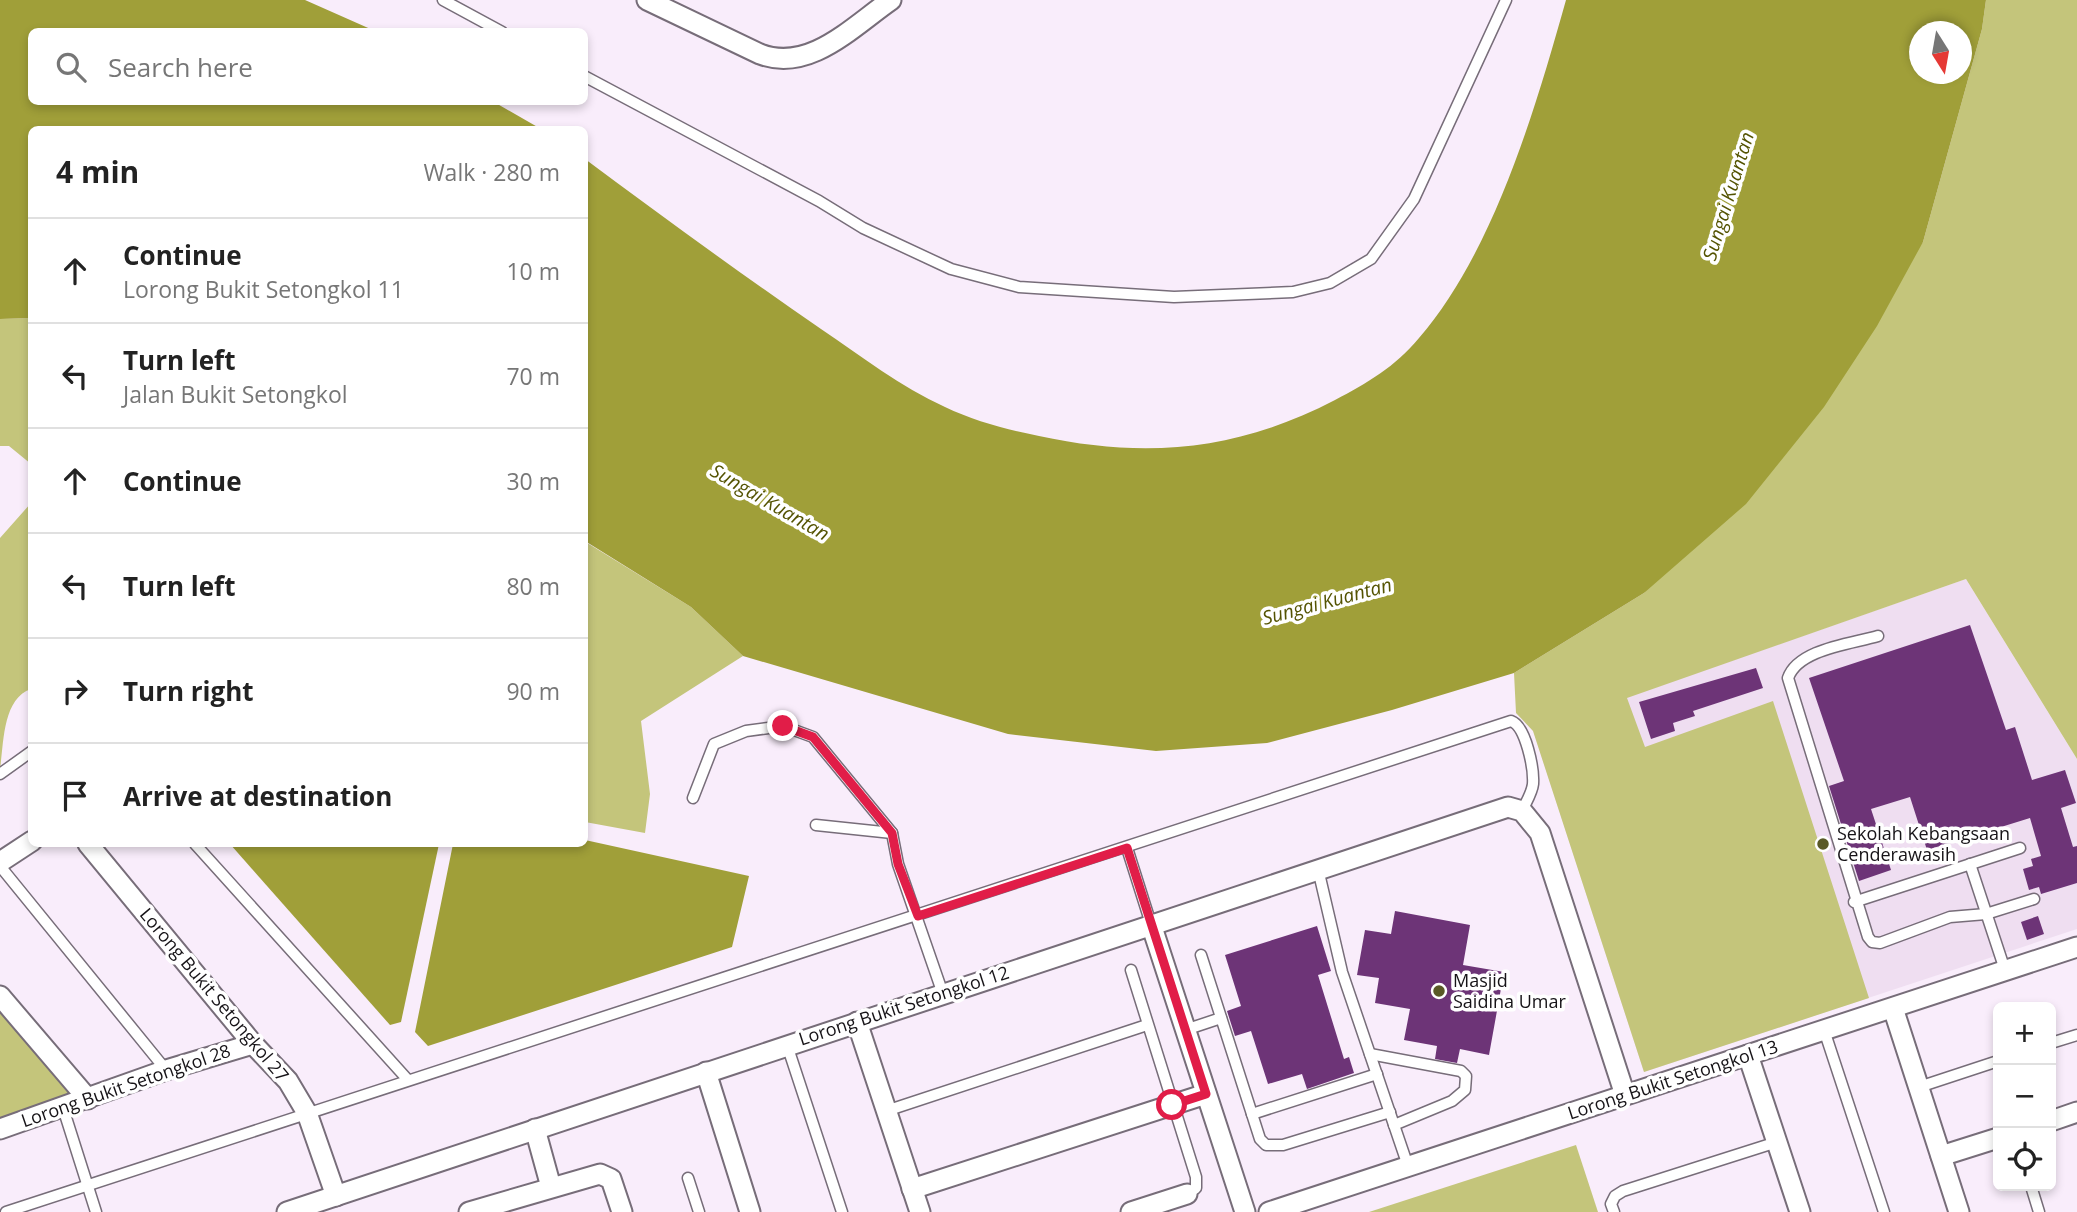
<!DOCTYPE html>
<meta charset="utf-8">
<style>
body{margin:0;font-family:"Open Sans",sans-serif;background:#f2f2f2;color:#222}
.controls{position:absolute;right:21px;bottom:21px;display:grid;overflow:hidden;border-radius:10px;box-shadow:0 4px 10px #0003}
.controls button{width:63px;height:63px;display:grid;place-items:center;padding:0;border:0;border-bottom:2px solid #e0e0e0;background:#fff;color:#222;font:35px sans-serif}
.compass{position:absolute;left:1909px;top:21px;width:63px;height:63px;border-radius:50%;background:#fff;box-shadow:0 4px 10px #0003;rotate:169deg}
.stop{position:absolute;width:21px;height:21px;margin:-16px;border:5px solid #e11d48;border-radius:50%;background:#fff}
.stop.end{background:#e11d48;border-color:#fff;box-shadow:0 2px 7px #0008}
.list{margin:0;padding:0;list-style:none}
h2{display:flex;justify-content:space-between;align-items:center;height:91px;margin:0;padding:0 28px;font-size:30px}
h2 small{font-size:23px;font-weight:400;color:#767676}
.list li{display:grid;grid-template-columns:46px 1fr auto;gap:21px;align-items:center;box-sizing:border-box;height:105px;padding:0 28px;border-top:2px solid #e0e0e0}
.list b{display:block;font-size:26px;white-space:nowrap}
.list p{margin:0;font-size:23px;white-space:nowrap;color:#767676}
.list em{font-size:23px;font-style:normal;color:#767676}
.icon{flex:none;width:38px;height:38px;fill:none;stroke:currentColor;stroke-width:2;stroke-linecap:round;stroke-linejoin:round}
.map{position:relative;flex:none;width:2077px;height:1212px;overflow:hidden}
.search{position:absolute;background:#fff;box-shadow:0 4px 10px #0003;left:28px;top:28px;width:560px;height:77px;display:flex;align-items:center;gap:18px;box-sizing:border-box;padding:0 24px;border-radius:10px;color:#767676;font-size:26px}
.panel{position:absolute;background:#fff;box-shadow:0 4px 10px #0003;left:28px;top:126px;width:560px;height:721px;border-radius:10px}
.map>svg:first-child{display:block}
</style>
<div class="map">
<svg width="2077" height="1212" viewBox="0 0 2077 1212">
<rect width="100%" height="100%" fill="#f9edfb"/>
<path fill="#efdef1" d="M1966,579l111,180v170l-433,143 -111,-342z"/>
<g fill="#c4c57b">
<path d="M1986,0h91v759l-111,-180 -339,119 18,49 128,-46 96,297 -225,74 -111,-341 -17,-18 -2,-40 130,-80 279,-351 59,-213z"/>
<path d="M31,318v146l-22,-18h-9v-127z"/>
<path d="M31,503v186c-29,10 -27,55 -31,80v-231z"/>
<path d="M584,541l107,66 52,49 -102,65 9,73 -5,39 -60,-11z"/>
<path d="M0,999l83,100 -83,25z"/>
<path d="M1576,1145l22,67h-229z"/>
</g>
<g fill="#a09f39" fill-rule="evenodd">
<path d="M0,0h305l70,31 -343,1v70h462l47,27 -509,1 -1,188 -31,1z"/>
<path d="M1566,0h420l-4,29 -59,213 -46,84 -53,81 -78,97 -102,89 -130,80 -122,37 -125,33 -111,8 -148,-17 -265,-78 -52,-49 -106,-66v-382c78,58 156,115 236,170 40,27 80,58 124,78 29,14 63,23 94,29 107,23 198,15 296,-36 32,-17 60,-33 84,-62 75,-87 116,-228 147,-338zM1920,32h42v42h-42z"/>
<path d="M585,840l164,36 -17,71 -304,99 -13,-14 38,-188h131z"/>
<path d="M230,844h209l-38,178 -11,3z"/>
</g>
<g fill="#6d3477">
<path d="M1970,625l36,105 9,-3 17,53 33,-10 11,33 -15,5 12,39 4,-1v37l-36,11 -2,-7 -10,3 -6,-21 10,-3 -2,-7 10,-3 -11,-38 -103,32 -17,-53 -39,12 20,61 -32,11 -30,-95 15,-5 -35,-103z"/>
<path d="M1756,668l7,20 -70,23 2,5 -22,7 2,8 -24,8 -12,-37z"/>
<path d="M1395,911l75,14 -7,40 41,7 -15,83 -29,-6 -3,14 -22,-4 2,-13 -33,-6 6,-31 -35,-6 4,-25 -22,-3 8,-45 26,4z"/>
<path d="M2038,916l6,18 -17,6 -6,-18z"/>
<path d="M1317,926l14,45 -13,4 26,84 5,-2 5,16 -47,16 -5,-15 -34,10 -17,-53 -16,5 -8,-25 14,-5 -16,-51z"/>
</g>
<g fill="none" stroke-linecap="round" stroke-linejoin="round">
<g stroke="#776d79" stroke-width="13">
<g id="lane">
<path d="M443,0l59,32"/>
<path d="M584,76l235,125 44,27 88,41 68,18 155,10 119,-5 37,-9 41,-24 43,-60 92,-199"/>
<path d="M1878,636c-27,8 -80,13 -90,42l80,259 4,5 8,1 70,-26 36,-3 48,-15"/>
<path d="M0,774l32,-23"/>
<path d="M693,798l21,-54 32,-13 37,-5 30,11 79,96 6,31 45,130"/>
<path d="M816,825l76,8"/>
<path d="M195,844l213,236"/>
<path d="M1127,848l24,76"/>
<path d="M1970,864l35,106"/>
<path d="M0,866l166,204"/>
<path d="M1318,869l24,103 66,194"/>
<path d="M1854,902l166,-54"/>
<path d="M1201,955l59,184 6,6h17l107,-33"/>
<path d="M1131,970l65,207v11l-9,6"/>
<path d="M1185,1030l36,-12"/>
<path d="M1824,1030l60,182"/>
<path d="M2051,1043l26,-8"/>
<path d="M787,1045l55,167"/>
<path d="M1370,1054l91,17 5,5 -1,14 -13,11 -58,24"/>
<path d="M1919,1087l79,-26"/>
<path d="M63,1108l33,104"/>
<path d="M886,1111l261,-86"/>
<path d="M1252,1114l125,-40"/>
<path d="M688,1178l11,34"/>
<path d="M2031,1186l8,26"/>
<path d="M6,1212l1505,-491c15,5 23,48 22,63 -1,9 -7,18 -11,27"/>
<path d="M1614,1212l-3,-8 4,-8 8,-5 154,-49"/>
</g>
</g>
<g stroke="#776d79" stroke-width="23">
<g id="street">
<path d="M647,0l113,54c49,19 92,-27 131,-54"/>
<path d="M88,844l165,200 35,37 19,32 29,83"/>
<path d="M0,862l32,-21"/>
<path d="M1151,924l94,288"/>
<path d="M0,996l88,103"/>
<path d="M1893,1008l66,204"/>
<path d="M857,1022l63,190"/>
<path d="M1748,1055l52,157"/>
<path d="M706,1072l44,140"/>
<path d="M2051,1121l26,-9"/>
<path d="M0,1129l166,-59 87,-26"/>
<path d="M535,1129l16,58"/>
<path d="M1941,1156l57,-18"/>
<path d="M912,1189l294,-95"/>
<path d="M287,1212l1221,-405 14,4 18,22 85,262"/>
<path d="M469,1212l131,-38 11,5 11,33"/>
<path d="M1131,1212l56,-18"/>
<path d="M1269,1212l808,-265"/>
</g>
</g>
<use href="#lane" stroke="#fff" stroke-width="10"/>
<use href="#street" stroke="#fff" stroke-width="19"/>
</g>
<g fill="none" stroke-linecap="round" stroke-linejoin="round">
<path stroke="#e11d48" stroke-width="9" d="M783,726l30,11 79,96 6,31 20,52 209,-68 79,246 -34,11"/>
</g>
<g fill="#595926" stroke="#fff" stroke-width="2.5">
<circle cx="1823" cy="844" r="7"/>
<circle cx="1439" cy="991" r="7"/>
</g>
<g text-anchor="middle" stroke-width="7" stroke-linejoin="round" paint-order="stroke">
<g font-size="18" fill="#161317" stroke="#fff" text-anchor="start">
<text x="1837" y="840">Sekolah Kebangsaan<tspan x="1837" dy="21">Cenderawasih</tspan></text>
<text x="1453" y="987">Masjid<tspan x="1453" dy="21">Saidina Umar</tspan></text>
</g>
<g font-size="18" fill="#161317" stroke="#fff">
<text transform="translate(214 995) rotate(50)" y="6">Lorong Bukit Setongkol 27</text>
<text transform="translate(904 1006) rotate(-18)" y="6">Lorong Bukit Setongkol 12</text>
<text transform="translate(1673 1080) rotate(-18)" y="6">Lorong Bukit Setongkol 13</text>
<text transform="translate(126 1086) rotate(-19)" y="6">Lorong Bukit Setongkol 28</text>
</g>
<g font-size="19" font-style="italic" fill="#545302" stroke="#fff">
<text transform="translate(1728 196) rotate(-73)" y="7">Sungai Kuantan</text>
<text transform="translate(770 502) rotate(30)" y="7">Sungai Kuantan</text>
<text transform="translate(1327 601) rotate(-15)" y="7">Sungai Kuantan</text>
</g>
</g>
</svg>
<div class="controls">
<button>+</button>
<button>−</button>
<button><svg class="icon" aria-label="locate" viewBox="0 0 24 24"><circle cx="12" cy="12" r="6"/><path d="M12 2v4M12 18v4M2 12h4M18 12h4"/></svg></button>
</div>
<svg class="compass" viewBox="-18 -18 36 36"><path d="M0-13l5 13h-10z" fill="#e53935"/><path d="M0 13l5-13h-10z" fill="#767676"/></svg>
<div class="stop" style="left:1172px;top:1105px"></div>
<div class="stop end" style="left:783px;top:726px"></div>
<div class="search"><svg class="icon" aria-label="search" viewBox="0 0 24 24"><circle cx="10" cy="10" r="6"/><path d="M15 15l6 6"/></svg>Search here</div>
<section class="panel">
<h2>4 min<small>Walk · 280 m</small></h2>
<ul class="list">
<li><svg class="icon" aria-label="ahead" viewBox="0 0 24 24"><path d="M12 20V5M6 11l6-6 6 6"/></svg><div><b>Continue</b><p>Lorong Bukit Setongkol 11</p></div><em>10 m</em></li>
<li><svg class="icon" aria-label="left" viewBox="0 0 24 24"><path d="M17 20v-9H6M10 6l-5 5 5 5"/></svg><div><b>Turn left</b><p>Jalan Bukit Setongkol</p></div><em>70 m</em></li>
<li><svg class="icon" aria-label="ahead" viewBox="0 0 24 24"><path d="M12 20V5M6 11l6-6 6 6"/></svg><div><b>Continue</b></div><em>30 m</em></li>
<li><svg class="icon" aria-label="left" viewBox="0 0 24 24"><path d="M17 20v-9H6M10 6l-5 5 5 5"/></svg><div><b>Turn left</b></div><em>80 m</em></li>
<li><svg class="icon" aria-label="right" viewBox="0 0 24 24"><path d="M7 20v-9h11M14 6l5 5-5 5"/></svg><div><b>Turn right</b></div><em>90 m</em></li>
<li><svg class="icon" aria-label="arrive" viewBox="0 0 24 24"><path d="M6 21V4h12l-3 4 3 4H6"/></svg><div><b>Arrive at destination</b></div></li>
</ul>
</section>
</div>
